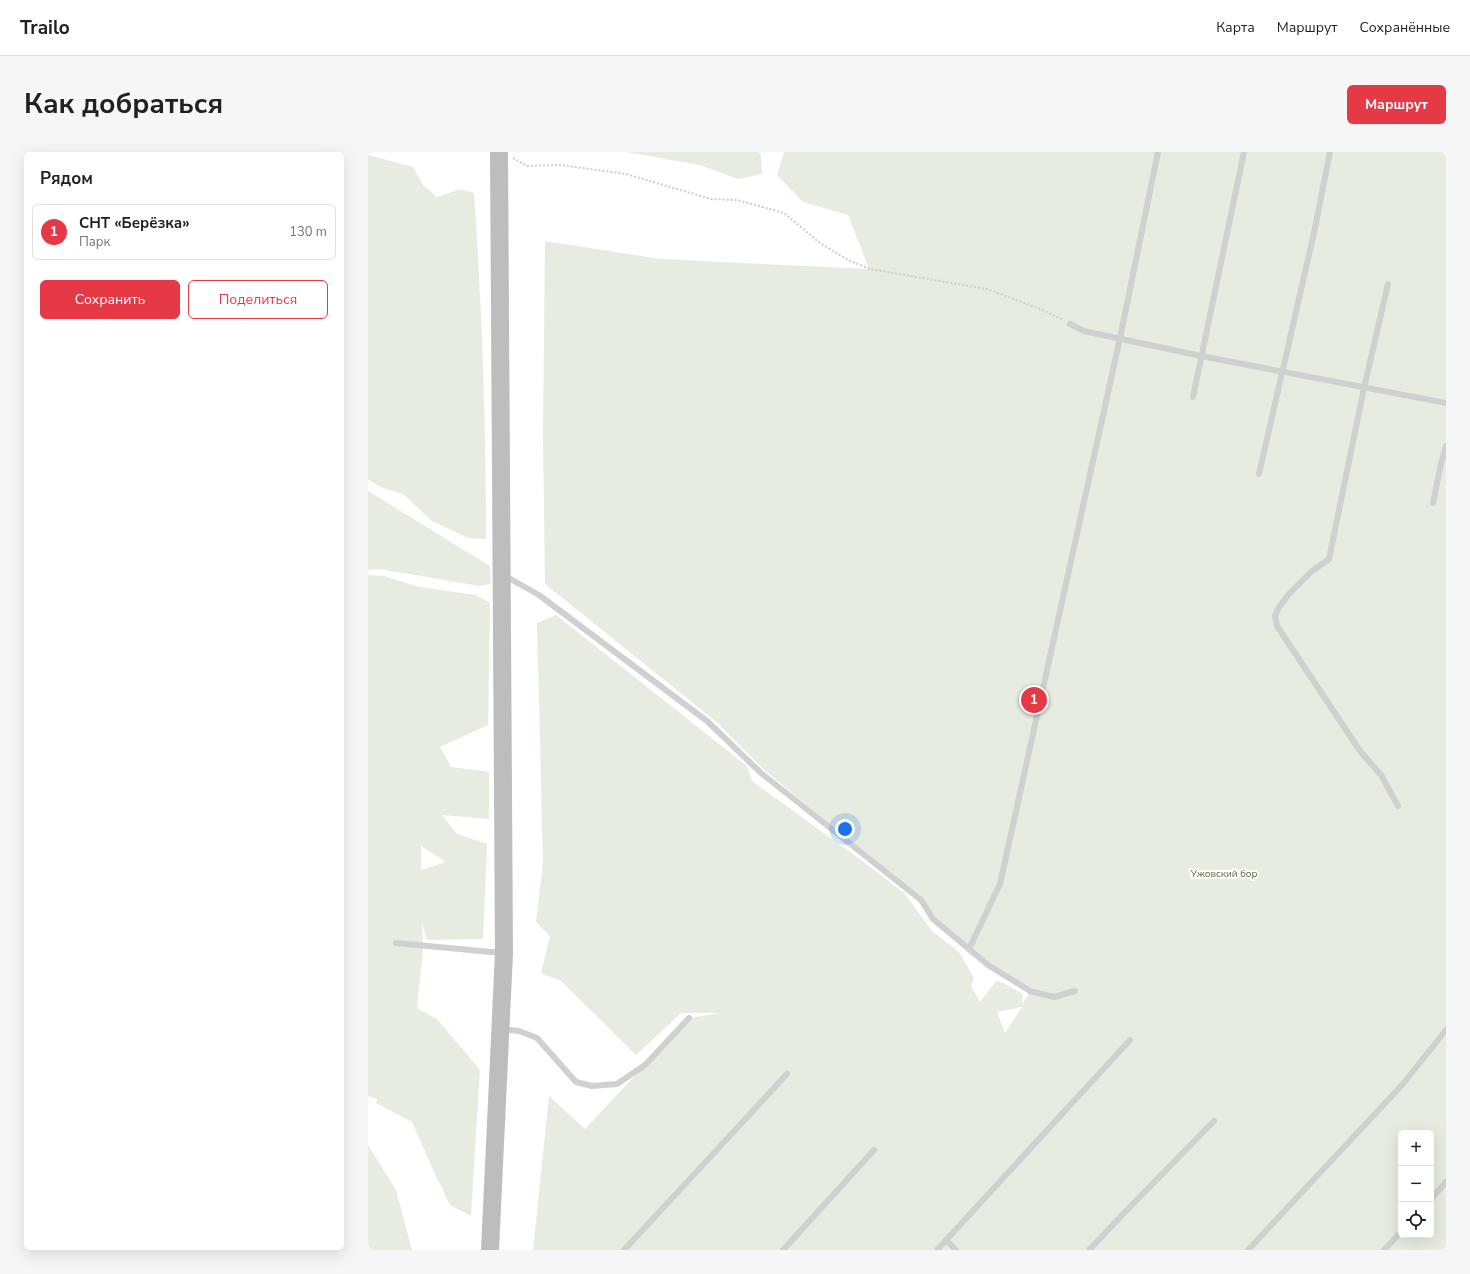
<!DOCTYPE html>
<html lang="ru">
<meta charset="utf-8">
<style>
body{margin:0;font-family:"Nunito Sans",sans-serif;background:#f6f6f6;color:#202124}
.controls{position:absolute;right:12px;bottom:12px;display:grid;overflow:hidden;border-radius:6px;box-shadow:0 4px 16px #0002}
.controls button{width:36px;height:36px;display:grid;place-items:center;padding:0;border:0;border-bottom:1px solid #e0e0e0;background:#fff;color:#202124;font:20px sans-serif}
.you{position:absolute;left:477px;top:677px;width:14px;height:14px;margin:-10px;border:3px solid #fff;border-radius:50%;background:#1a73e8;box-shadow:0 0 0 6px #1a73e833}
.badge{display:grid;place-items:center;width:26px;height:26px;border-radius:50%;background:#e63946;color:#fff;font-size:13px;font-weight:700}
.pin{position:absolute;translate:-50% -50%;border:2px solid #fff;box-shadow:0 1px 4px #0006}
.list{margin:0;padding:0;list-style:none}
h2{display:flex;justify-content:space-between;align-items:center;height:52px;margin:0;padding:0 16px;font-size:17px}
h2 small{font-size:13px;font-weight:400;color:#757577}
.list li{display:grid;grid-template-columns:26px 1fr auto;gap:12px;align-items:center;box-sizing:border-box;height:56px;margin:0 8px 8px;padding:0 8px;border:1px solid #e0e0e0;border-radius:6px}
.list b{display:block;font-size:15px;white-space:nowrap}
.list p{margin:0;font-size:13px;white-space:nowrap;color:#757577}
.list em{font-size:13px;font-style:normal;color:#757577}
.actions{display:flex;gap:8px;padding:12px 16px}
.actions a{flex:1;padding:9px 0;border:1px solid #e63946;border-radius:6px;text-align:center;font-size:14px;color:#e63946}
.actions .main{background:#e63946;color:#fff}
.icon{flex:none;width:22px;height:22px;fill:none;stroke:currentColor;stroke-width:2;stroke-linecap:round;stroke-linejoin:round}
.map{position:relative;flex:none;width:1078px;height:1098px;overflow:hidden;border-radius:6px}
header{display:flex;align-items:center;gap:24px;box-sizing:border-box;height:56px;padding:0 20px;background:#fff;border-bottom:1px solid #e0e0e0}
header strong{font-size:19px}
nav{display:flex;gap:22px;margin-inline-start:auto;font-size:14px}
.intro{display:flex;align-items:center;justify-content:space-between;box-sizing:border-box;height:96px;padding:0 24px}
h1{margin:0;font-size:28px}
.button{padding:10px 18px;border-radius:6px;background:#e63946;color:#fff;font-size:14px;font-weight:700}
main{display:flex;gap:24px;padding:0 24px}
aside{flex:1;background:#fff;border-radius:6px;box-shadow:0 4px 16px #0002}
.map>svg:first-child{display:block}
</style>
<header>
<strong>Trailo</strong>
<nav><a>Карта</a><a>Маршрут</a><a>Сохранённые</a></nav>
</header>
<div class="intro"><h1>Как добраться</h1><a class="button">Маршрут</a></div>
<main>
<aside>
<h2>Рядом<small></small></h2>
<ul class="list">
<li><span class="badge">1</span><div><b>СНТ «Берёзка»</b><p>Парк</p></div><em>130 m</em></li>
</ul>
<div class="actions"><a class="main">Сохранить</a><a>Поделиться</a></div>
</aside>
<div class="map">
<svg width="1078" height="1098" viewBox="0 0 1078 1098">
<rect width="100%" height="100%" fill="#fff"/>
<g fill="#e6ecdf" fill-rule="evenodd">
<path d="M258,0h132l3,2 1,20 -24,5 -38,-14z"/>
<path d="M416,0h662v1098h-913l16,-154 36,33 104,-111 31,-5h-39l-45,42 -75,-74 -20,-8 9,-37 -14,-14 7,-59 -6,-240 19,-8 191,151 5,15 113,82 40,31 27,37 27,21 15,26 -3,8 9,16 17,-22 26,14 -1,11 8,-14 -42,-26 -55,-46 -12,-19 -159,-132 -43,-44 -174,-140 -2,-148 2,-195 115,18 209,10 -21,-54 -45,-13 -26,-27zM653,855h1l-17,26 -8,-21zM1033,981h30v102h-30z"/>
<path d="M0,3l45,12 10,18 14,12 24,-8 13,4c8,115 12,231 12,346l-18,-1 -36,-17 -29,-27 -23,-7 -12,-8z"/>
<path d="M0,339l122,75 1,18 -12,2 -99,-17 -12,1z"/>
<path d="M0,423l16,1 35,11 57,8 14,8 -2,122 -48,22 11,20 38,5v47l-47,-4 15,19 30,10 -4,95 -56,1 -5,-18 1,28 -6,58 20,11 43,51 -9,146 -21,-11 -16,-33 -22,-50 -36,-19 1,-4 -9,-3zM53,694l25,16 -25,8z"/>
<path d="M0,993l28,45 16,60h-44z"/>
</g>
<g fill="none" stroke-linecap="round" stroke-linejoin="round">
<path stroke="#cdcdcd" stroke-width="2" stroke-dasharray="2 2" stroke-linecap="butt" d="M145,6l14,8 34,-1 65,9 85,25 26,1 47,13 36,30 28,17 22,9 117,20 53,20 24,11"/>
<g stroke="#d0d0d0" stroke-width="6">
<path d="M1020,132l-24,104 -35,171 -18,13 -22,22 -10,13 -4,9 2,10 83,125 21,24 17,31"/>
<path d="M702,172l14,7 117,25 245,47"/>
<path d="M825,245l51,-245"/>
<path d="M891,322l55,-241 16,-81"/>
<path d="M1065,351l8,-39 5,-18"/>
<path d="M137,424l34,19 168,126 54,52 160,127 12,19 55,46 42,26 24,6 21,-6"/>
<path d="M28,791l106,10"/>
<path d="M601,797l31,-65 120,-546 38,-186"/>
<path d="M134,877l17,2 18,7 39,44 16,4 25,-2 28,-19 44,-47"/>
<path d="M1063,1047l15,-17"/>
<path d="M578,1088l10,10"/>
<path d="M256,1098l163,-176"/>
<path d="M415,1098l91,-100"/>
<path d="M569,1098l193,-210"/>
<path d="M721,1098l36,-38 89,-91"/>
<path d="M880,1098l154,-165 44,-55"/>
<path d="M1016,1098l17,-18"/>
</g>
<path stroke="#bdbdbd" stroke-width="18" d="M122,1098l14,-297 -5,-801"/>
</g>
<g text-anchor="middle" stroke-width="4" stroke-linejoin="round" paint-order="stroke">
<g font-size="10" fill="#56703f" stroke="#fff">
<text x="856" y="725">Ужовский бор</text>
</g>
</g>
</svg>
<div class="controls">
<button>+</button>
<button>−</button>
<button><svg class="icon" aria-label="locate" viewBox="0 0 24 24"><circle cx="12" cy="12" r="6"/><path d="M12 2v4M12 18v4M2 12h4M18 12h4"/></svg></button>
</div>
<div class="you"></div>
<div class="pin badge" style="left:666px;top:548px">1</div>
</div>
</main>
